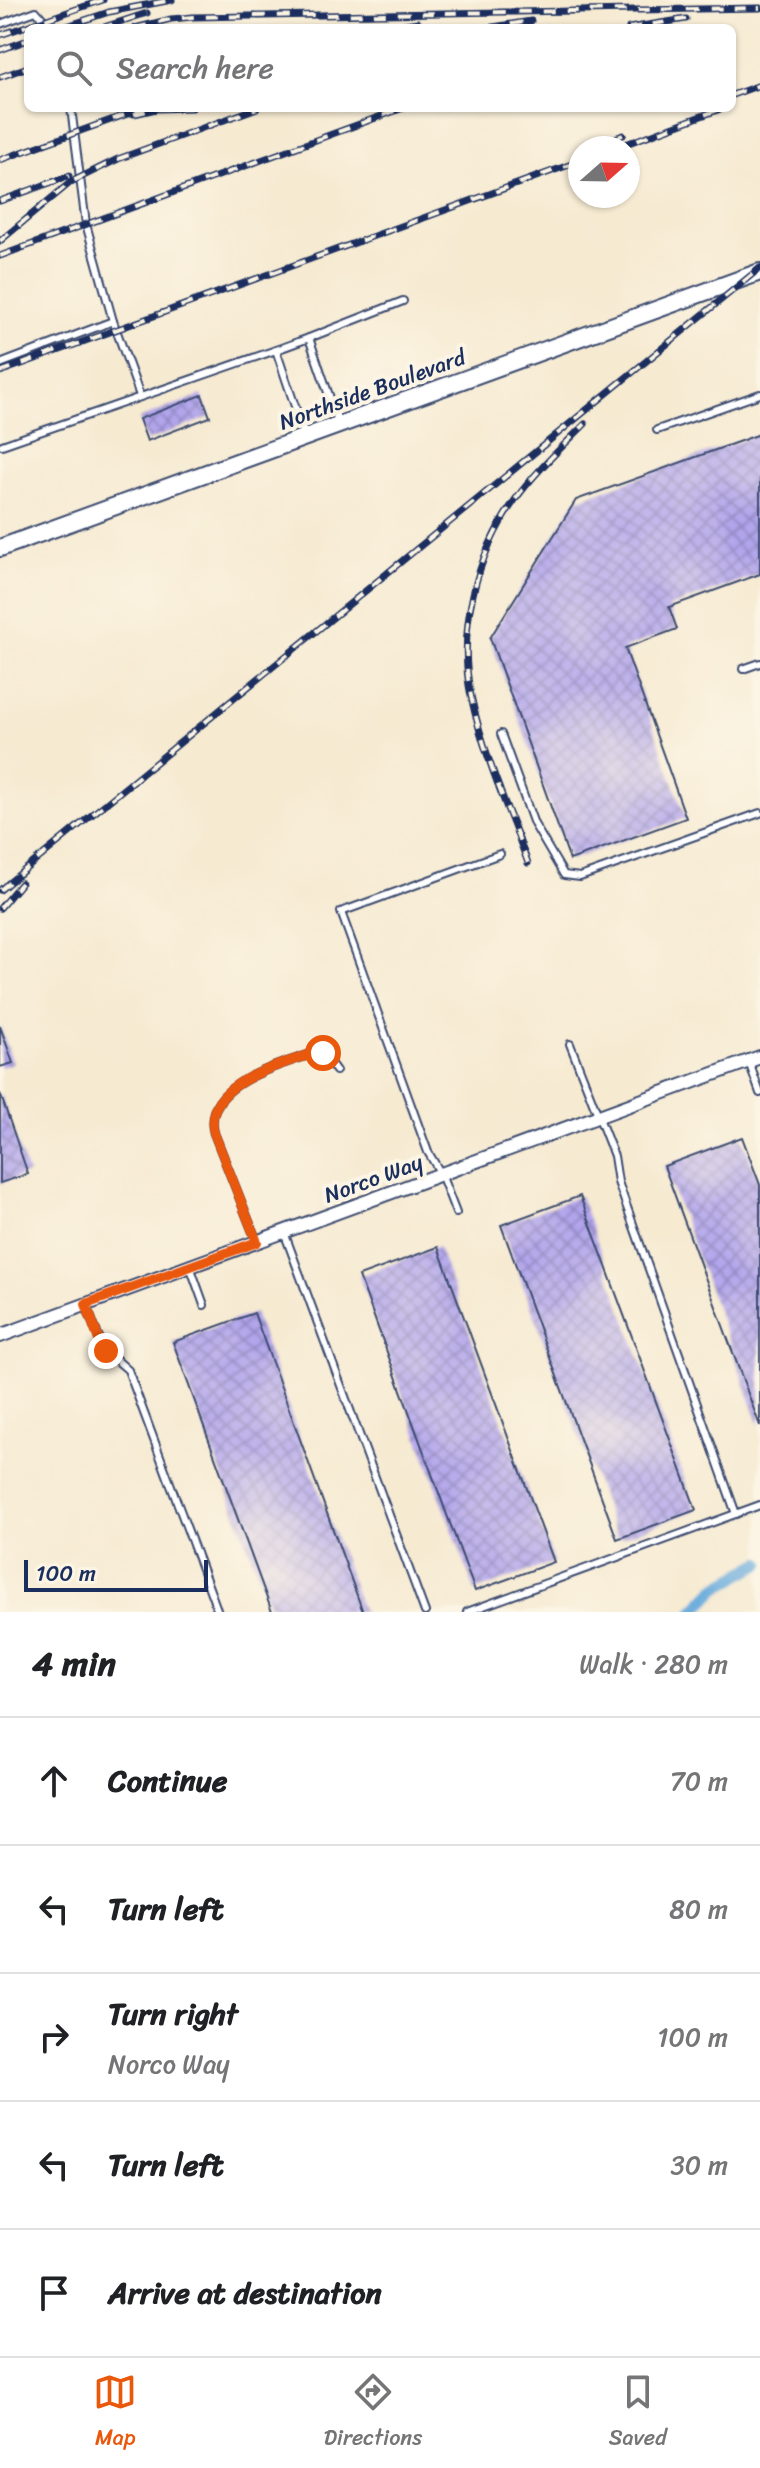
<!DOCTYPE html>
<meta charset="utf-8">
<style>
body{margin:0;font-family:Sriracha,sans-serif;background:#f6f6f6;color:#202124}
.compass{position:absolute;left:568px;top:136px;width:72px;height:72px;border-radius:50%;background:#fff;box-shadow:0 2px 6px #0004;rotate:70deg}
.scale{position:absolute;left:24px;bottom:20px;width:184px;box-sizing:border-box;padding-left:8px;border:4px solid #1b2f5e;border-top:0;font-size:22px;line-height:28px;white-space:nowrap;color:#1b2f5e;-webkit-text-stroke:6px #fcf5e5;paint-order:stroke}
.stop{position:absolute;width:24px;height:24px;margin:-18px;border:6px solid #ea580c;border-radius:50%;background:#fff}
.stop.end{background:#ea580c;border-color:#fff;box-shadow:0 2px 8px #0008}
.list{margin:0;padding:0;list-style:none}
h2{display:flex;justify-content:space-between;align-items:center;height:104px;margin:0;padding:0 32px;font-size:34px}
h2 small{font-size:26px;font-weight:400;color:#757577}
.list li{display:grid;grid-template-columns:52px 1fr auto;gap:24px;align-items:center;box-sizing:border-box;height:128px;padding:0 32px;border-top:2px solid #e0e0e0}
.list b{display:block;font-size:30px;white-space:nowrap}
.list p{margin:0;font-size:26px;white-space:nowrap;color:#757577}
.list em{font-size:26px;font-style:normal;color:#757577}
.icon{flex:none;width:44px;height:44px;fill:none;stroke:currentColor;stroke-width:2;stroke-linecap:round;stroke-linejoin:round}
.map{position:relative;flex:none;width:760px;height:1612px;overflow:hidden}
.search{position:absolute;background:#fff;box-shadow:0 2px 6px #0004;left:24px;right:24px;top:24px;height:88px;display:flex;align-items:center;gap:20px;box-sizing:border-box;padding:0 28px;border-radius:12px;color:#757577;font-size:30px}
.sheet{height:744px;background:#fff}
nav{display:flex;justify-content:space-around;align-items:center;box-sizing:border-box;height:112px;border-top:2px solid #e0e0e0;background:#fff;font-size:22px;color:#757577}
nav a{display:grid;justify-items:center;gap:4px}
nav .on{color:#ea580c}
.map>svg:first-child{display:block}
</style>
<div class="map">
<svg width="760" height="1612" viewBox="0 0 760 1612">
<defs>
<pattern id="building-cross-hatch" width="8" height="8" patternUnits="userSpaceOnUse" patternTransform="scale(2)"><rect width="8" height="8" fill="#b2a5ec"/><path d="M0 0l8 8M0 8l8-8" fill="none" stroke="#9087c2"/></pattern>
</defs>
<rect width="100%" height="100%" fill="#fcf5e5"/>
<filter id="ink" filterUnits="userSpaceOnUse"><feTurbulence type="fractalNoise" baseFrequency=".0125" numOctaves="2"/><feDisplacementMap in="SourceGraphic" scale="16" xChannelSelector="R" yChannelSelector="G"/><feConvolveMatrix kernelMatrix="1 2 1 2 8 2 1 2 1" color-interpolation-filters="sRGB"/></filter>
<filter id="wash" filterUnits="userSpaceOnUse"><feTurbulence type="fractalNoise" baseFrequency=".006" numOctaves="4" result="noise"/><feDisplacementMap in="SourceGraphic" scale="32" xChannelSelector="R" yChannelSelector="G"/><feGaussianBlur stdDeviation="1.8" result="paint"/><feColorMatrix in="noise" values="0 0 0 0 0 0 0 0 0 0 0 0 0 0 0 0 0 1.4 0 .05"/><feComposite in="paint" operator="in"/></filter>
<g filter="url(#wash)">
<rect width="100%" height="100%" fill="#f6ead1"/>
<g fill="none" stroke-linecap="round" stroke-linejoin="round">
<path stroke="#67abdd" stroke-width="12" d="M693,1612l23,-24 44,-25"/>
</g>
<g id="blocks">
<g fill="url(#building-cross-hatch)">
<path d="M202,395l8,22 -63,24 -8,-22z"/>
<path d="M760,434v140l-91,33 8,22 -52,19 61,170 -116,42 -80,-222 86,-138z"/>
<path d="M0,1026l13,37 -13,4z"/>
<path d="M0,1093l28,81 -28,9z"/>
<path d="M742,1137l18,48v241l-96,-260z"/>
<path d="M580,1196l116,314 -79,29 -116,-314z"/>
<path d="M438,1247l116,315 -79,29 -116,-315z"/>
<path d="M254,1313l109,299h-91l-99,-270z"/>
</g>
</g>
</g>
<g filter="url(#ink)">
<use href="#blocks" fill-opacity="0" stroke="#3c4b6f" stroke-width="2"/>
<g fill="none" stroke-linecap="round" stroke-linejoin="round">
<g stroke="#3c4b6f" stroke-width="10">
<g id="lane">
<path d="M0,24l36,-13 15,17"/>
<path d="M71,108l15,116 27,97"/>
<path d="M309,338l94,-37"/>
<path d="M276,350l33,-12 30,86"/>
<path d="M0,364l113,-43 27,75"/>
<path d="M657,430l103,-36"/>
<path d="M2,445l274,-95 29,86"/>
<path d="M743,669l17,-6"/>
<path d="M501,734l33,90 30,51 16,2 180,-64"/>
<path d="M570,1044l44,112 4,26 118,332"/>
<path d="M749,1062l11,31"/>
<path d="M456,1213l-15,-39 -13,-22 -87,-240 159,-58"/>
<path d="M284,1232l141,380"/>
<path d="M257,1242l-43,-109c-13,-49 67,-68 100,-80h9l13,18"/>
<path d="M190,1266l14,39"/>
<path d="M86,1304c12,34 14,43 42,66l90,242"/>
<path d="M467,1612l293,-107"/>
</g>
</g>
<g stroke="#3c4b6f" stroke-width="16">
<path id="street" d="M0,1336l760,-279"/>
</g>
<g stroke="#3c4b6f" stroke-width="20">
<path id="secondary" d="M0,548l760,-276"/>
</g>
<use href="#lane" stroke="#fff" stroke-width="6"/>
<use href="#street" stroke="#fff" stroke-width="12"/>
<use href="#secondary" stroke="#fff" stroke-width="16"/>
<g stroke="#1b2f5e" stroke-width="7">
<g id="rail">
<path d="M61,28l48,-16 63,-12"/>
<path d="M101,28l46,-15"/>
<path d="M135,28l36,-9 22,-2 567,-9"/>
<path d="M379,28l39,-6"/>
<path d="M487,28l44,-7"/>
<path d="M629,28l57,-9"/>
<path d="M0,35l103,-35"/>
<path d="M0,50l28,-10"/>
<path d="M0,77l28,-10"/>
<path d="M732,95l28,-10"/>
<path d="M134,114l22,-5 36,-1"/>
<path d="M590,148l33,-13"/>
<path d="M615,148l108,-40"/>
<path d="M0,160l144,-52"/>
<path d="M0,201l69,-25"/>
<path d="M0,241l71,-59 47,-23 139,-51"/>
<path d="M0,256l403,-148"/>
<path d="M0,372l580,-211"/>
<path d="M528,863c-20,-54 -45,-110 -57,-167 -14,-66 5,-141 44,-196 20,-28 46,-52 70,-76"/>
<path d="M0,890l760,-622"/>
<path d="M0,908l21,-25"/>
</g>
</g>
<use href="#rail" stroke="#fcf5e5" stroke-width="4" stroke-dasharray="12" stroke-linecap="butt"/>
</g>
</g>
<g fill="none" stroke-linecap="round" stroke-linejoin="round" filter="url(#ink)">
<path stroke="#ea580c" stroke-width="10" d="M106,1351l-6,-8 -14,-39 171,-62 -43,-109c-13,-49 66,-68 100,-80h9"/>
</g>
<g text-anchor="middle" stroke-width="8" stroke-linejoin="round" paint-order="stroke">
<g font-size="22" fill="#1b2f5e" stroke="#fcf5e5">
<text transform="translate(372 389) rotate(-20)" y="8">Northside Boulevard</text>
<text transform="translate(373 1178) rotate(-20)" y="8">Norco Way</text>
</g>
</g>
</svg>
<svg class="compass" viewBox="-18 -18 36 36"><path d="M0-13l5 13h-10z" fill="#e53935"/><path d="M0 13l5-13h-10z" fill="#757577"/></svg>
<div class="scale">100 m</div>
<div class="stop" style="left:323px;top:1053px"></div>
<div class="stop end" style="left:106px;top:1351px"></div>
<div class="search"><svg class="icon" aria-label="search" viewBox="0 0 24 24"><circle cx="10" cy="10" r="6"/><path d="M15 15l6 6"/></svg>Search here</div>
</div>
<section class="sheet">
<h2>4 min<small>Walk · 280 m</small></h2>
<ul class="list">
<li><svg class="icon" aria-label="ahead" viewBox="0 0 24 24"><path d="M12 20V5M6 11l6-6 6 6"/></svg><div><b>Continue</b></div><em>70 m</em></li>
<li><svg class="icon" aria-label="left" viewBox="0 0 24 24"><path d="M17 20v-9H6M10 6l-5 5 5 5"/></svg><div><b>Turn left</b></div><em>80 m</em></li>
<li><svg class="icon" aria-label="right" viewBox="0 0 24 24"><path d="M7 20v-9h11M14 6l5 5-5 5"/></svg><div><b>Turn right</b><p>Norco Way</p></div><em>100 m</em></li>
<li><svg class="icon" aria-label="left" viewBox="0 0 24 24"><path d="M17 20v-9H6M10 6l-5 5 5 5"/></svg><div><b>Turn left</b></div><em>30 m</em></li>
<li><svg class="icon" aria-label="arrive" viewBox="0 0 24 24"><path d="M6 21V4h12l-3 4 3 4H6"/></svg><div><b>Arrive at destination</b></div></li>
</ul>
</section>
<nav>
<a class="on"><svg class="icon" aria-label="map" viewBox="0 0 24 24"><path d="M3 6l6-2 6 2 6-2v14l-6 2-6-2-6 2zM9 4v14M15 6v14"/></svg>Map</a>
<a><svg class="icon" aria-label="directions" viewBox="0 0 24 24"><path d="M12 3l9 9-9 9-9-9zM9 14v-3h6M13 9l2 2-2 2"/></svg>Directions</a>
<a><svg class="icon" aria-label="saved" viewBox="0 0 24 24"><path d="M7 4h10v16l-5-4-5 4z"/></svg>Saved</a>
</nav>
